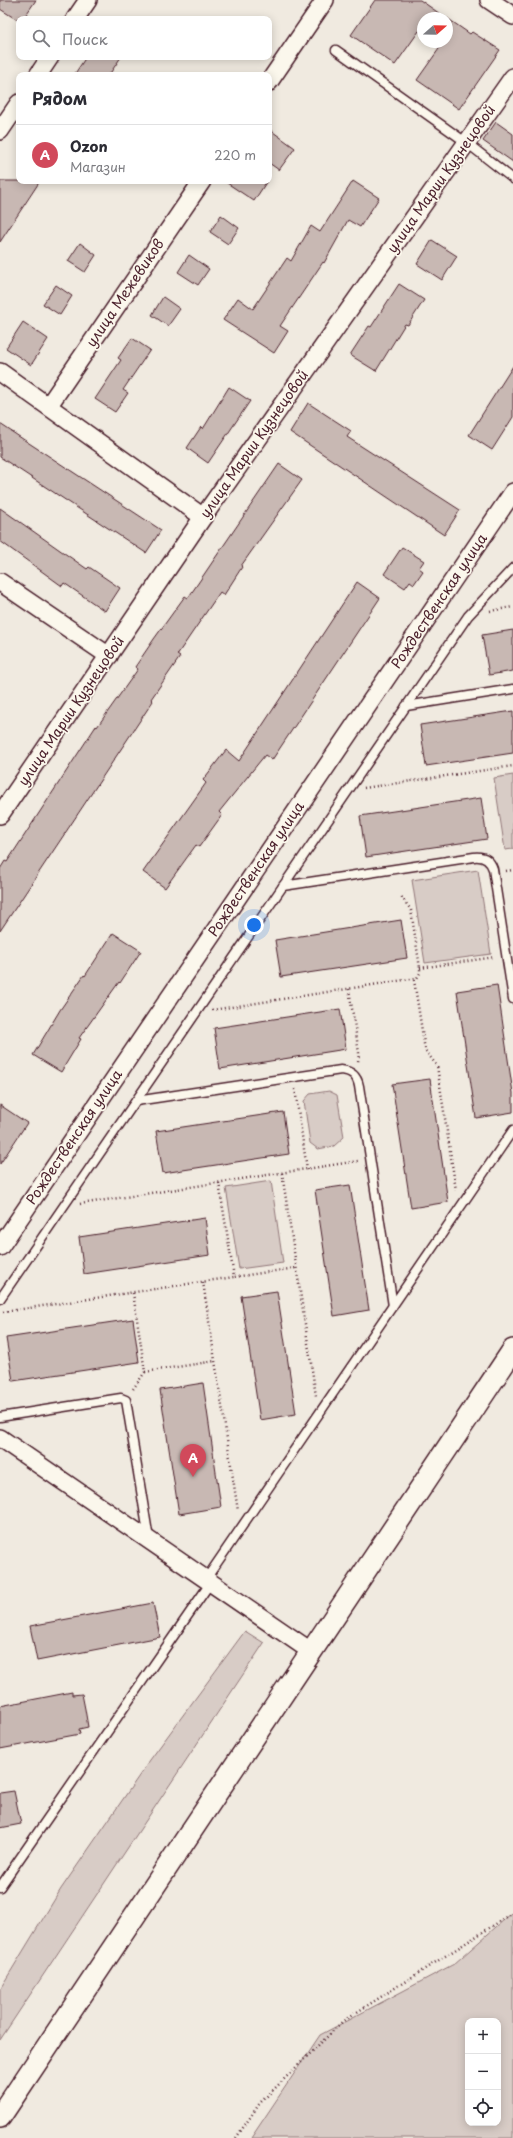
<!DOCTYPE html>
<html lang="ru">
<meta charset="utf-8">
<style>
body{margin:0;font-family:"Playpen Sans",sans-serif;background:#f7f7f7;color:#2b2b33}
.controls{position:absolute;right:12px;bottom:12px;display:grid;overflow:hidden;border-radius:8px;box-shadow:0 2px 10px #0003}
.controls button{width:36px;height:36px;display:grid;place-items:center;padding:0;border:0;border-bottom:1px solid #e1e1e2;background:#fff;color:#2b2b33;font:20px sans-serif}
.compass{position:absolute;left:417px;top:12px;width:36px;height:36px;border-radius:50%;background:#fff;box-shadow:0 2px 10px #0003;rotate:70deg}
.you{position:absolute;left:254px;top:925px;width:14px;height:14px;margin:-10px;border:3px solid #fff;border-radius:50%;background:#1a73e8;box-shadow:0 0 0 6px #1a73e833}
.badge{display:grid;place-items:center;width:26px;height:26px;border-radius:50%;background:#d1495b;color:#fff;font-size:13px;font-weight:700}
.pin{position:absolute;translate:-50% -33px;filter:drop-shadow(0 1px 2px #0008)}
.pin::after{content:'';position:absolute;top:21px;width:14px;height:12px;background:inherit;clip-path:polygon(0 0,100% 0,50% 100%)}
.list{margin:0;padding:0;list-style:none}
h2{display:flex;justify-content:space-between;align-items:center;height:52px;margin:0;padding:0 16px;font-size:17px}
h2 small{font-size:13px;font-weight:400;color:#7c7c81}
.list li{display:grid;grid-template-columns:26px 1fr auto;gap:12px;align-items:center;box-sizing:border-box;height:60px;padding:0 16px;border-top:1px solid #e1e1e2}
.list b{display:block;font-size:15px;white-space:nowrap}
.list p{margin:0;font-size:13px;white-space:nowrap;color:#7c7c81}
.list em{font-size:13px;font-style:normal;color:#7c7c81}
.icon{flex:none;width:22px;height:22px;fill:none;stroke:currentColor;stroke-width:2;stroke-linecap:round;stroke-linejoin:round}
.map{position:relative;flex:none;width:513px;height:2138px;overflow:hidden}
.search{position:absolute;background:#fff;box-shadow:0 2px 10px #0003;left:16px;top:16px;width:256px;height:44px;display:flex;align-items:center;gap:10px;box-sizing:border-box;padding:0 14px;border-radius:8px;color:#7c7c81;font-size:15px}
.panel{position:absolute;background:#fff;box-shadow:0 2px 10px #0003;left:16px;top:72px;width:256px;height:112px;border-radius:8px}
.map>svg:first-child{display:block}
</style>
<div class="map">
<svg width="513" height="2138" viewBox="0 0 513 2138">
<rect width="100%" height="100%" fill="#f0eae0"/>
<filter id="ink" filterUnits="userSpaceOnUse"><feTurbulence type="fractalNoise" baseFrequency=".025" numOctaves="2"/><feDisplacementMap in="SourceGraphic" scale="8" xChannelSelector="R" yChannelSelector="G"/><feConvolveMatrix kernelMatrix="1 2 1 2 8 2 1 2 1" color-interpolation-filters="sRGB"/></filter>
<g filter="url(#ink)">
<g fill="#d8ccc6" stroke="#917678" fill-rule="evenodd">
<path d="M513,775v74l-8,1 -11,-72z"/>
<path d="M478,870l13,84 -66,9 -13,-83z"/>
<path d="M329,1091l8,4 7,42 -10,9 -16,3 -8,-6 -6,-42 6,-7z"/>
<path d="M271,1181l12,82 -44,6 -13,-81z"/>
<path d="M245,1631l19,12 -264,397v-51l61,-100 89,-129z"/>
<path d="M513,1912v226h-262l69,-103 134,-71zM468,2021h30v102h-30z"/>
</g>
<g fill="#c8b8b3" stroke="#4a1f2b">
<path d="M0,0h36l-13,19h-4v2l-19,-12z"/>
<path d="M375,0h45l26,18h-23v16l-4,-3 -24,34 -44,-30z"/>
<path d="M447,18l23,16 2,-2 28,18 -41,59 -42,-29 24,-34 -7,-4h13z"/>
<path d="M86,57h35l-12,18h-35z"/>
<path d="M496,122l17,12v28l-30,-21z"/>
<path d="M269,129l26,19 -16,22 -10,-7z"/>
<path d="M0,181h40l-40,61z"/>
<path d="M224,181h43l-13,20z"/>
<path d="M353,181l26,17 -19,29 -12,-7 -24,43 -1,-1 -43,64 8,5 -14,22 -51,-33 15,-22 15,11 34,-51 4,3 20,-35 9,6z"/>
<path d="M221,215l18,13 -11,16 -18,-12z"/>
<path d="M432,240l25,16 -15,24 -25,-16z"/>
<path d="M80,243l16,12 -11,17 -17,-11z"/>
<path d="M189,255l20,14 -11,16 -20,-13z"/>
<path d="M399,284l25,16 -16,25 -3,-1 -29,47 -26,-16 19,-29 2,1z"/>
<path d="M56,285l16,11 -12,19 -17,-11z"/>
<path d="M163,297l17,12 -12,17 -16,-11z"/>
<path d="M23,322l25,17 -17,26 -25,-17z"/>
<path d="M132,338l18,12 -27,40 5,3 -13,19 -20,-13 26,-39 -3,-2z"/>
<path d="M513,366v51l-21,33 -23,-15z"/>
<path d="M229,387l21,14 -42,62 -21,-15 14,-21 2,2z"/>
<path d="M308,403l43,28 -4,6 113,73 -16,25 -154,-103z"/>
<path d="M0,424l161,106 -15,23 -146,-96z"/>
<path d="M279,464l23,16 -61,86 1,1 -18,28 -4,-3 -43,63 3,2 -29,42 2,2 -153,230v-62l5,-8 2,1 89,-136 1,1 41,-58 -3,-2 19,-28 31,-43 3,2z"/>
<path d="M0,508l87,61 2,-2 31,21 -15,23 -41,-28 -2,3 -62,-45z"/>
<path d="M402,547l22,14 -5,7 4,3 -9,13 -4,-3 -5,7 -21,-14z"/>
<path d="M357,582l23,16 -108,162 -7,-5 -46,57 3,3 -23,32 -3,-2 -31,43 -22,-16 63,-89 -3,-3 23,-30 13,11z"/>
<path d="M513,630v41l-24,4 -7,-40z"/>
<path d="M513,711v42l-87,13 -6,-41z"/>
<path d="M481,798l6,41 -121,18 -6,-41z"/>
<path d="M401,920l6,38 -126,19 -6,-37z"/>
<path d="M113,933l28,18 -21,32 -1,-1 -40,56 2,1 -20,33 -28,-17 27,-45 24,-35 1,1z"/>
<path d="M497,985l16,108v19l-37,6 -19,-127z"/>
<path d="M340,1009l6,40 -126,20 -6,-41z"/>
<path d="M430,1079l18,123 -37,6 -19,-124z"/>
<path d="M0,1105l27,18 -27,41z"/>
<path d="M283,1112l6,42 -126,19 -7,-42z"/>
<path d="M350,1185l19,125 -35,6 -19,-126z"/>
<path d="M205,1218l5,37 -126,19 -5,-37z"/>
<path d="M277,1291l19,123 -36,6 -19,-124z"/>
<path d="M133,1319l6,43 -126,19 -7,-43z"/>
<path d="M203,1383l18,124 -42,7 -19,-124z"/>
<path d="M153,1603l7,34 -123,24 -7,-35z"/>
<path d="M72,1692v3l10,-1 3,15 3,18 -9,2 1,5 -80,15v-43z"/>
<path d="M14,1791l7,33 -21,4v-35z"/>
</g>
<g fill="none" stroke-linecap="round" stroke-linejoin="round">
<g stroke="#4a1f2b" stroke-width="11">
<g id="service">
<path d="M336,50l131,93 46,36"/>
<path d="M406,706l107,-17"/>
<path d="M283,886l191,-29c10,-1 16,3 19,12l20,130"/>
<path d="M136,1101l205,-31c11,1 16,6 18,16l34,220"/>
<path d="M0,1299l468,-683 45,-48"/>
<path d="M0,1417l121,-19 5,2 23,139"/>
<path d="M206,1579l307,-449"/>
<path d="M0,1887l211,-305"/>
</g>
</g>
<g stroke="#4a1f2b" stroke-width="20">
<g id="minor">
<path d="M489,0l24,16"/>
<path d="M75,19l13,-19"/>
<path d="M38,75l12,-18"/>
<path d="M269,82l56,-82"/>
<path d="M0,131l19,-28"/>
<path d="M0,372l203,145"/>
<path d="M49,405l153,-224"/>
<path d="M0,582l109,74"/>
<path d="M0,815l203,-298 310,-440"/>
<path d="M0,1247l513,-755"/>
<path d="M0,1438l312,214"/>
</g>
</g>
<g stroke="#4a1f2b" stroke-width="24">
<path id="tertiary" d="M0,2117l513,-767"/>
</g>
<g stroke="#4a1f2b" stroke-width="2.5" stroke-dasharray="1 3" stroke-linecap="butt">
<path d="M490,611l23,-4"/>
<path d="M364,788l149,-22"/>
<path d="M506,871l7,-1"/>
<path d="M420,968l75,-11"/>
<path d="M414,980l11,70 12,16 19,124"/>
<path d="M349,989l10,64 -1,9"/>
<path d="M212,1010l205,-32 3,-5v-5l-9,-58 -11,-15"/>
<path d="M295,1089l12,80"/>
<path d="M282,1173l34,223"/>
<path d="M219,1183l15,94 62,-9"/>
<path d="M80,1204l278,-43"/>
<path d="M203,1282l35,229"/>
<path d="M133,1293l12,79 70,-11"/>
<path d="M3,1312l231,-35"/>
<path d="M133,1389l12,-17"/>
<path d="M236,2138l24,-35 83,-82 170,-108"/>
</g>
<use href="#service" stroke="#fbf7ec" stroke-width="8"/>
<use href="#minor" stroke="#fbf7ec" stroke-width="17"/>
<use href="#tertiary" stroke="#fbf7ec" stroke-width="21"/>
</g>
</g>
<g text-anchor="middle" stroke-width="3.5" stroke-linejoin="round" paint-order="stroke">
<g font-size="14" fill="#4a1f2b" stroke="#fbf7ec">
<text transform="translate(441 179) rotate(-55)" y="5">улица Марии Кузнецовой</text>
<text transform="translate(125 293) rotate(-56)" y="5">улица Межевиков</text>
<text transform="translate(254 444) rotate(-55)" y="5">улица Марии Кузнецовой</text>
<text transform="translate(439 601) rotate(-56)" y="5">Рождественская улица</text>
<text transform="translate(71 711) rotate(-56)" y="5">улица Марии Кузнецовой</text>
<text transform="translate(256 869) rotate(-56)" y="5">Рождественская улица</text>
<text transform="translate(74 1137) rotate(-56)" y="5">Рождественская улица</text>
</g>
</g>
</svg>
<div class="controls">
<button>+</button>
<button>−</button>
<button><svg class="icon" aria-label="locate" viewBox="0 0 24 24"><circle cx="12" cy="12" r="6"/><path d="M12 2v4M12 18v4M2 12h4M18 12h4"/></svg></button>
</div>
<svg class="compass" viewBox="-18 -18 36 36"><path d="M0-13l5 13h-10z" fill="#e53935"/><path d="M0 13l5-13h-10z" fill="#7c7c81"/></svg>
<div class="you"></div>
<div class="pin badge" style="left:193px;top:1477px">A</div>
<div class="search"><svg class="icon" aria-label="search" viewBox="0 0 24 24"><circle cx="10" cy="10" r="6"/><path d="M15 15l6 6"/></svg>Поиск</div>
<section class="panel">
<h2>Рядом<small></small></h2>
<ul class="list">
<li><span class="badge">A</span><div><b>Ozon</b><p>Магазин</p></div><em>220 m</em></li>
</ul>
</section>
</div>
